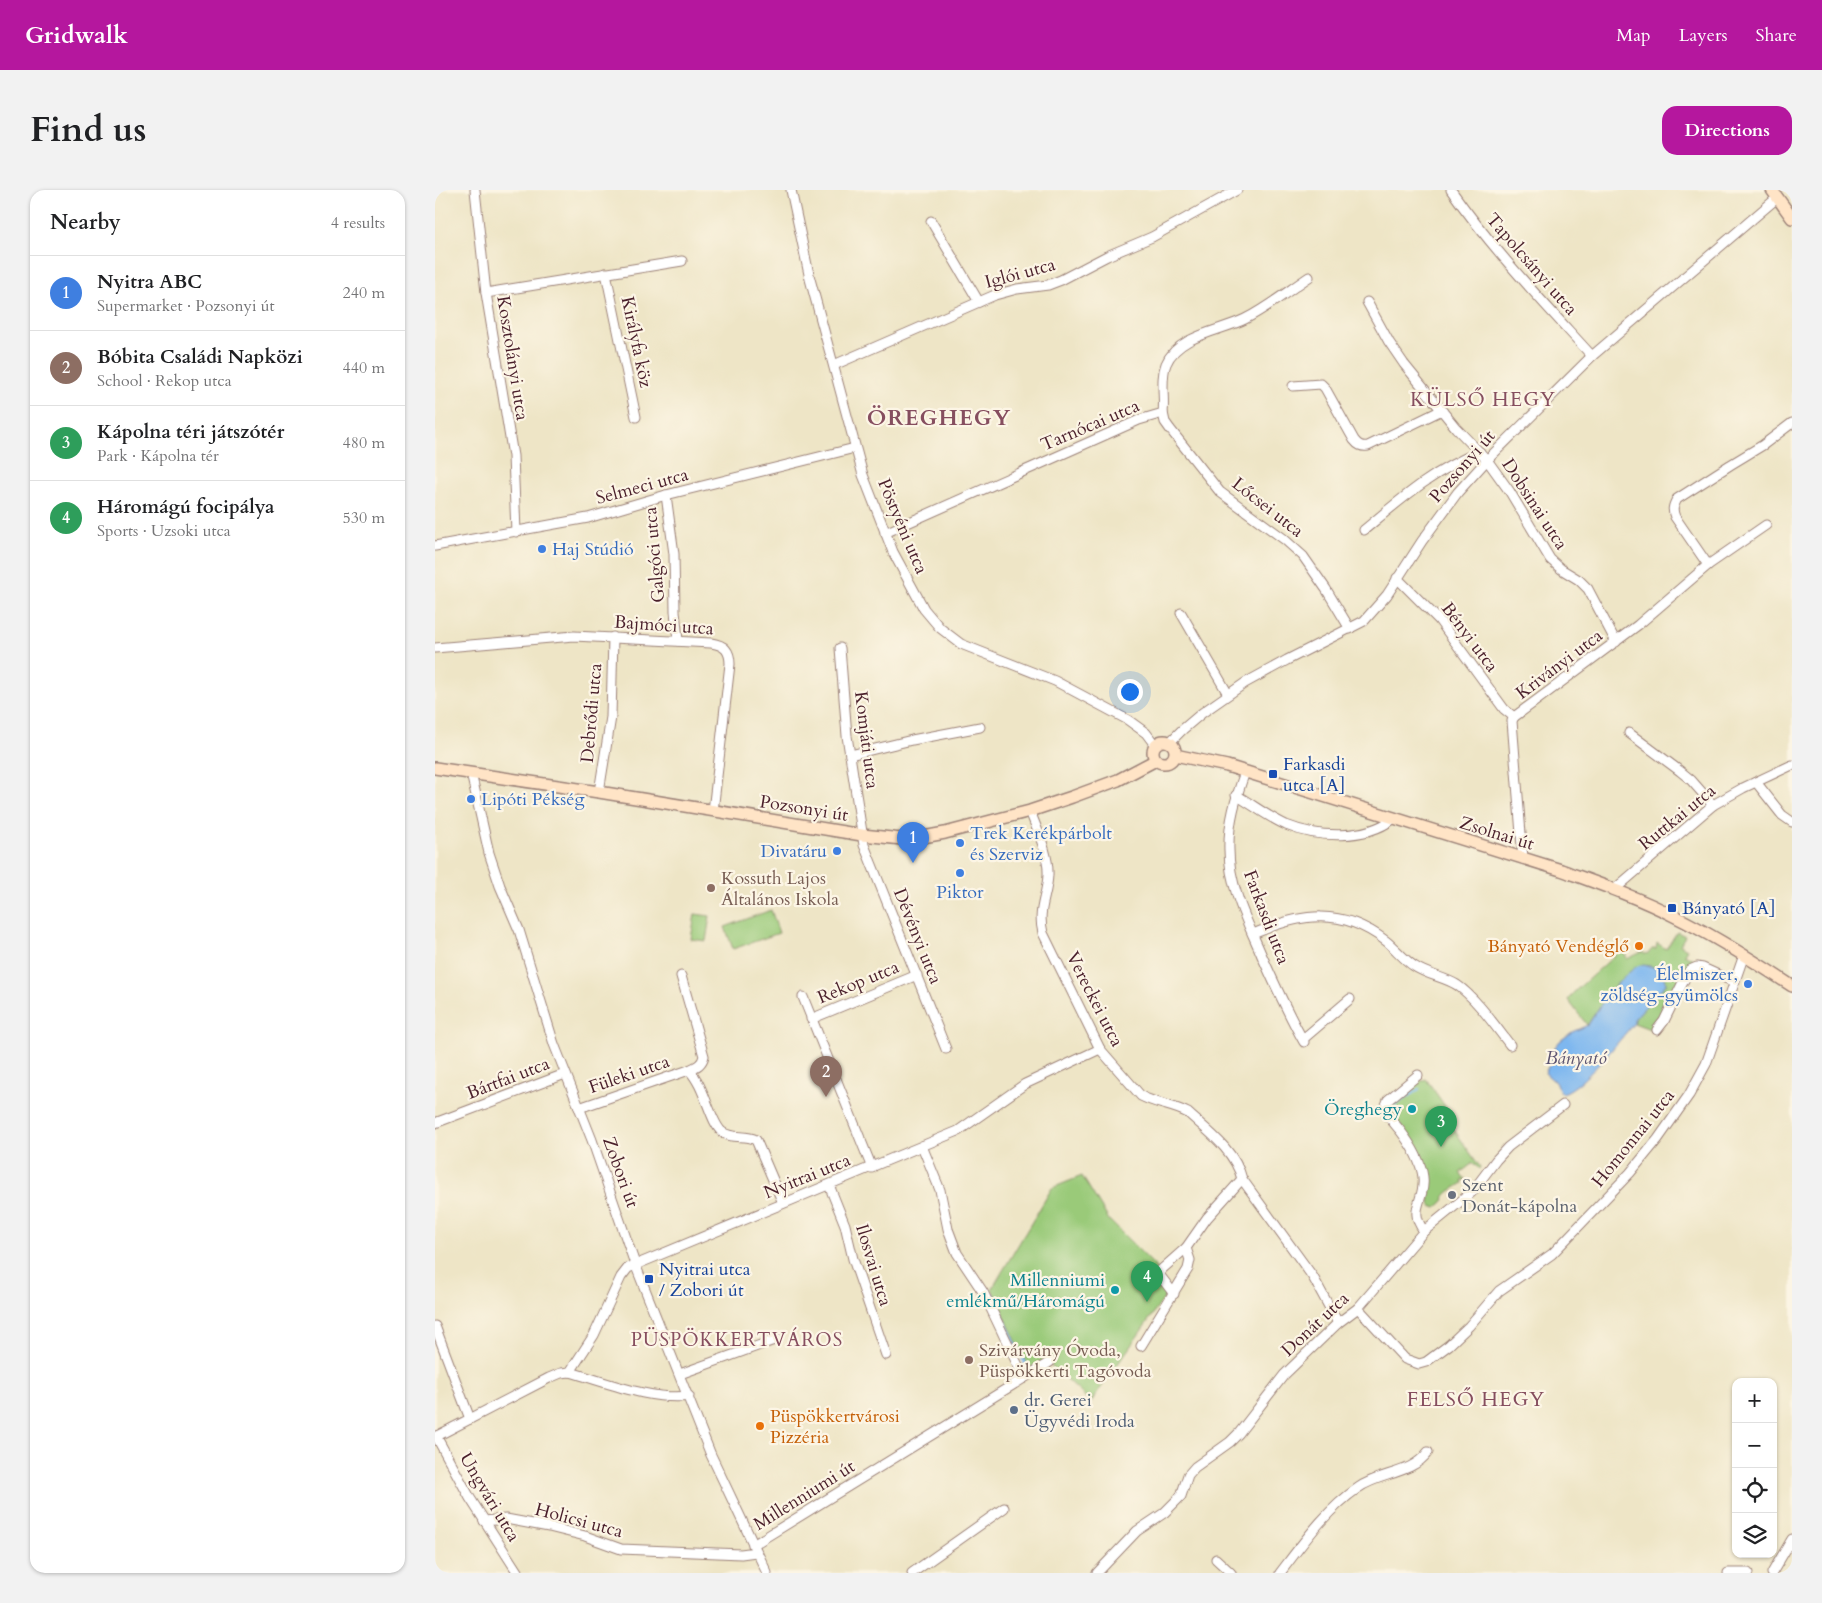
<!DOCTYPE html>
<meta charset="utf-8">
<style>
body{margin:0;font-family:Cardo,serif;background:#f2f2f2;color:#202124}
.controls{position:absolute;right:15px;bottom:15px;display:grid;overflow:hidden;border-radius:10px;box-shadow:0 1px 4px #0004}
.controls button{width:45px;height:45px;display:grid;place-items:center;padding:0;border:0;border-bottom:1px solid #e0e0e0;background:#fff;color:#202124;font:25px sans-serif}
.you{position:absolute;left:694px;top:501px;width:18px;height:18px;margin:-12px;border:4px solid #fff;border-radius:50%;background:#1a73e8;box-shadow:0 0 0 8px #1a73e833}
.badge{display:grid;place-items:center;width:32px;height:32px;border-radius:50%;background:#b5179e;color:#fff;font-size:16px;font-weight:700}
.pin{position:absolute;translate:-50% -41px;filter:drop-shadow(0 1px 2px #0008)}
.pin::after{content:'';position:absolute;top:26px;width:18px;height:15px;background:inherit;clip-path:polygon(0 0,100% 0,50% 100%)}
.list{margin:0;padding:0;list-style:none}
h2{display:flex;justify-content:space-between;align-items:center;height:65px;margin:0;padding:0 20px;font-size:21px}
h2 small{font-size:16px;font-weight:400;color:#757577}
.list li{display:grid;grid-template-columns:32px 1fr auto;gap:15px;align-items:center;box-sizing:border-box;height:75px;padding:0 20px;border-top:1px solid #e0e0e0}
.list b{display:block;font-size:19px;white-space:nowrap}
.list p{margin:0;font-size:16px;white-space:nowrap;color:#757577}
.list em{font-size:16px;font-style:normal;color:#757577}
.icon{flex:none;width:28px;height:28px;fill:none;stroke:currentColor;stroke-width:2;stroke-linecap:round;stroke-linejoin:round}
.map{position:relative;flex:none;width:1357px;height:1383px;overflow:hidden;border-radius:15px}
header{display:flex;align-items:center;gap:30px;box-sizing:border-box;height:70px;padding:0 25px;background:#b5179e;color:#fff}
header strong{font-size:24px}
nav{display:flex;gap:28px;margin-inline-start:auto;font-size:18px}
.intro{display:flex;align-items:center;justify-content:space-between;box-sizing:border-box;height:120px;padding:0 30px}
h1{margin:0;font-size:35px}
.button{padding:12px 22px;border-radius:15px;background:#b5179e;color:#fff;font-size:18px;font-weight:700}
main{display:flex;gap:30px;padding:0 30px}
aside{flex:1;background:#fff;border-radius:15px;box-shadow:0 1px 4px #0004}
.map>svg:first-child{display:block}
</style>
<header>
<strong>Gridwalk</strong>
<nav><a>Map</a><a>Layers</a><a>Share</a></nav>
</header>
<div class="intro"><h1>Find us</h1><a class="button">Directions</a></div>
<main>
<aside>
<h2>Nearby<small>4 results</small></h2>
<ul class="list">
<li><span class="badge" style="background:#3f7fe0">1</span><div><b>Nyitra ABC</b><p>Supermarket · Pozsonyi út</p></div><em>240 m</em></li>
<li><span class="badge" style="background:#8d6e63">2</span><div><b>Bóbita Családi Napközi</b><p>School · Rekop utca</p></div><em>440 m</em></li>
<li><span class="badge" style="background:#2e9e5b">3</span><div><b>Kápolna téri játszótér</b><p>Park · Kápolna tér</p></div><em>480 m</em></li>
<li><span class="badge" style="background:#2e9e5b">4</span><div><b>Háromágú focipálya</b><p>Sports · Uzsoki utca</p></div><em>530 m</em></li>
</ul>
</aside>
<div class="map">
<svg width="1357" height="1383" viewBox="0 0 1357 1383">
<rect width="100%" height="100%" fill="#fcf5e5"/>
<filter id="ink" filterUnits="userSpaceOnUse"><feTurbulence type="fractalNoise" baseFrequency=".02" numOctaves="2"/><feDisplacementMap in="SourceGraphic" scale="10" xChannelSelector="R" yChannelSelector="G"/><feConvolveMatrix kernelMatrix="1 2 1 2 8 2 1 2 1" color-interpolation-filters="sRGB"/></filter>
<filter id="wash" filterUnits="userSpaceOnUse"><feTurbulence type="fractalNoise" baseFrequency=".0096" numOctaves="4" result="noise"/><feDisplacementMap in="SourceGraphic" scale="20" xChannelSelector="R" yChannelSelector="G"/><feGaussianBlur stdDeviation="1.12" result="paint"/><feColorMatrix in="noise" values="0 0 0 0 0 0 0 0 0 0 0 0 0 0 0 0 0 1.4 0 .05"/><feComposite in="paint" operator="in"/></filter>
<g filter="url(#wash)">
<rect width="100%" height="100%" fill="#eee5c6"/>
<g fill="#9aca79" stroke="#727452">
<path d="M336,720l8,23 -46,16 -8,-22z"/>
<path d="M260,724l15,2 -4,25 -15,-2z"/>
<path d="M1242,742l8,4 -5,9 7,4 -3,5 8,4c0,10 -5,16 -15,12l-1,2 4,8 -19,39 -11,10 -16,-6v-4l32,-35c-2,-8 -5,-15 -13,-17 -27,-9 -52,40 -66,58l-19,-25 6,-8 49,-44 4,11 15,-7 3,2 4,-1 3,-4h4l1,-6 9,6z"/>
<path d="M991,889l26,37 -4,5 32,46 -1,2 -6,-6 -13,10 6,7h-4l1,3c-8,6 -19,9 -20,19l-7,6 -5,-2 -1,-4 -5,-37 -4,-9 -30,-40 -2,-10c8,-13 23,-21 37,-27z"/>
<path d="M647,986l27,44 45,45 14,28 -77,109 -46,-42 -16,9 -37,-80 60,-101z"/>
</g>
<path fill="#7eb7ef" stroke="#646b8d" d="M1205,775c14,0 23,5 26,19l-32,35v4c-15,18 -50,63 -71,70l-2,-1 -7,-11 -9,-8 8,-16 2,-10 5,-6 12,-9 16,-7 13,-21 18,-22 15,-14z"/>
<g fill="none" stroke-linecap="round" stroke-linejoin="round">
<g stroke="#7eb7ef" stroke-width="2.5">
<path d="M960,915l24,-16"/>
<path d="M557,1104l33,70"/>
</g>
</g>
</g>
<g filter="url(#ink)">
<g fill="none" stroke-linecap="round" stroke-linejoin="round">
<g stroke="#9c8278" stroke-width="11">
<g id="street">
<path d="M40,0l11,103 27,163 3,76"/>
<path d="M356,0l19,89 53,196 30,77 31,57 16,19 21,16 94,37 73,39 18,13 9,12"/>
<path d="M1016,0c42,60 92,112 141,166"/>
<path d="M496,31l48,81"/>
<path d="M171,83l30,144"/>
<path d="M51,103l196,-32"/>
<path d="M932,112l22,40 15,22 52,64 31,32 23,32 40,67 11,10 18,11 9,9 28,53"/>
<path d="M399,175l161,-70 22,-6 31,-4 13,-5 46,-24 45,-19 85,-47"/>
<path d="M858,196l28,-2 4,4 29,52c4,5 7,7 14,6l74,-36"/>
<path d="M728,223l2,9 5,7 50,63 64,47 19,17 23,33 24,40"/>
<path d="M231,305l8,59 1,57 3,30"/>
<path d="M929,340c36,-30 71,-61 116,-78"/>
<path d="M450,343l254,-113 24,-7c2,-15 -3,-34 3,-49 12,-29 55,-33 79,-45 22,-11 43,-28 64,-42"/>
<path d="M0,356l153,-28 78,-23 189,-47"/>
<path d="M1273,375l-33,-48c-3,-7 -2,-11 2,-18l53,-34 33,-20 29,-22"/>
<path d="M962,388l42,42 65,89 10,8"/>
<path d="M746,423l47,81"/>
<path d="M0,458l139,-12 137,7c14,2 19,8 19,21l-17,147"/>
<path d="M405,458l7,88 17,109 82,204"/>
<path d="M1194,543l51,38 11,9 22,25"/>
<path d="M735,552l12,-12 20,-17 43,-30 42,-23 77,-39 23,-26 35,-54 36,-49 29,-32 105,-104 185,-158"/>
<path d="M415,565l62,-15 68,-13"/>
<path d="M810,582c-9,25 -17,51 -16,78 0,37 19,73 33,106 13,29 26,58 42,86"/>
<path d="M36,583l18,80 11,33 19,44 35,114 38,96 43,124 76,191 56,118"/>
<path d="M1321,592l26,33 10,7"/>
<path d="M164,602l12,-75 2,-80"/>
<path d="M801,605c17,10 32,22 50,30 32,13 79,15 107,-6"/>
<path d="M595,621c7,19 19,43 18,64 -1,22 -11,35 -5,58l57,116 41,47c15,8 32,9 47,17 21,19 47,38 54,66l71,98 25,46"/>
<path d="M1088,669l-11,-138 2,-4 124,-92 70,-60 58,-40"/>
<path d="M1180,699l98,-84 30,-17 49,-23"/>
<path d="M818,744c48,-21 89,-27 133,7 10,8 18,19 28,25 13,9 30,11 43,19 18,12 39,42 53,60"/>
<path d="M246,786l23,80c-2,8 -6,10 -15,14"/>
<path d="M368,807l69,171"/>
<path d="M376,829l106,-44"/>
<path d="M1222,840l7,-9 22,-45 4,-6 7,-3 6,1 31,14"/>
<path d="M868,849l47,-40"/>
<path d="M983,885l-30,25 -2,5v6c3,7 8,12 13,18 10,13 22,32 24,48 3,23 -16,32 1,54"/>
<path d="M144,918l110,-38c16,16 21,52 33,62 11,8 23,2 34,8l27,63"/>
<path d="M0,933l130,-49"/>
<path d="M487,956l18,44 8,39 9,24 26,39 41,86"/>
<path d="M394,995l16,40 8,34 33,96"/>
<path d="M723,1083l16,21"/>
<path d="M709,1095l42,-37 21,-30 35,-39"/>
<path d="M923,1118l47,51 14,5 7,-2 23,-17 20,-19 30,-35 53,-37 78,-81 28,-34 31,-44 17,-31 38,-109"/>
<path d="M0,1136l35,93"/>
<path d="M706,1156l47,-77 2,-9 -4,-12"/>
<path d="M135,1182l24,-37 27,-58 7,-9 330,-137 67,-47 75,-35"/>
<path d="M245,1184l97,-35"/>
<path d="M1,1246l34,62 48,75"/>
<path d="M0,1247l114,-59 12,-5 9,-1c36,10 82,29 119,24"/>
<path d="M49,1331l22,-2 43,8 36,9 36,13 120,5 15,-2"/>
<path d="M318,1355l297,-183"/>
<path d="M781,1369l15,14"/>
<path d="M477,1383l92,-65"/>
<path d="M662,1383l40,-42 27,-18 17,-17 7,-21 7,-8 35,-25 9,-9 45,-58 54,-52 20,-15 66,-77 48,-39 24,-32 12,-13 55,-42"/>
<path d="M845,1383c23,-30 46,-63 78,-85 22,-16 53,-13 70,-36"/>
<path d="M1293,1383h20"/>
<path d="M1337,1383l20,-34"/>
</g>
</g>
<g stroke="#9c8278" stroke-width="14">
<g id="secondary">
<path d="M1337,0l20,28"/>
<circle cx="729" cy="562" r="11"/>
<path d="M740,565l52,11 334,104c38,14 76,27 113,46 41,20 80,45 118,70"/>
<path d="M0,578l164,24 263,43 40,4 21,-2 22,-4 85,-22 42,-14 46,-17 38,-20"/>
</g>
</g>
<use href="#street" stroke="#fff" stroke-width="9"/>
<use href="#secondary" stroke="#ffe4c6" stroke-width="11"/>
</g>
</g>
<g fill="#3f7fe0" stroke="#fcf5e5" stroke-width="2">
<circle cx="107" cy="359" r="5"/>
<circle cx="36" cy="609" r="5"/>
<circle cx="525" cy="653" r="5"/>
<circle cx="402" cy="661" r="5"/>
<circle cx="525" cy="683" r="5"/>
<circle cx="1313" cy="794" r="5"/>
</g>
<g fill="#1a4fb4" stroke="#fcf5e5" stroke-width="2">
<rect x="833" y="579" width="10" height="10" rx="2.5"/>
<rect x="1232" y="713" width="10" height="10" rx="2.5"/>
<rect x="209" y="1084" width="10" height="10" rx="2.5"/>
</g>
<g fill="#8d6e63" stroke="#fcf5e5" stroke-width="2">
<circle cx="276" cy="698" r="5"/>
<circle cx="534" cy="1170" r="5"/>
</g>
<g fill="#e8710a" stroke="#fcf5e5" stroke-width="2">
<circle cx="1204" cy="756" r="5"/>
<circle cx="325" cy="1236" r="5"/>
</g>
<g fill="#0f9aa8" stroke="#fcf5e5" stroke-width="2">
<circle cx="977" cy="919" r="5"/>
<circle cx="680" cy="1100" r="5"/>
</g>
<circle fill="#6b7280" stroke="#fcf5e5" stroke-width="2" cx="1017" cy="1005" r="5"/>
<circle fill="#5c6f8a" stroke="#fcf5e5" stroke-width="2" cx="579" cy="1220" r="5"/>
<g text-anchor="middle" stroke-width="4.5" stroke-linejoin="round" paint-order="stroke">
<g font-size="18" fill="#4a1f2b" stroke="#fcf5e5">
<text transform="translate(1097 74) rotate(49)" y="6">Tapolcsányi utca</text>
<text transform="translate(585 83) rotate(-15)" y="6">Iglói utca</text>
<text transform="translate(202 152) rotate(78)" y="6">Királyfa köz</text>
<text transform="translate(78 168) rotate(81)" y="6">Kosztolányi utca</text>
<text transform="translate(655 235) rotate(-23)" y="6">Tarnócai utca</text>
<text transform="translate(1027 276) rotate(-49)" y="6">Pozsonyi út</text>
<text transform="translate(207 296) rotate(-15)" y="6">Selmeci utca</text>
<text transform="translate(1100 314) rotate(57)" y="6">Dobsinai utca</text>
<text transform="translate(833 317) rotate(38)" y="6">Lőcsei utca</text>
<text transform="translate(468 336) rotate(67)" y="6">Pöstyéni utca</text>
<text transform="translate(219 365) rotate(-95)" y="6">Galgóci utca</text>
<text transform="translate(229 435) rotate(4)" y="6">Bajmóci utca</text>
<text transform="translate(1035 447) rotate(53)" y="6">Bényi utca</text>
<text transform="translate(1124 474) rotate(-37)" y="6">Kriványi utca</text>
<text transform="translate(156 523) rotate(-85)" y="6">Debrődi utca</text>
<text transform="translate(432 550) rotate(83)" y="6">Komjáti utca</text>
<text transform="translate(369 618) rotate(9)" y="6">Pozsonyi út</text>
<text transform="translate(1242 627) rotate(-39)" y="6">Ruttkai utca</text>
<text transform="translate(1062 643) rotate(17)" y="6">Zsolnai út</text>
<text transform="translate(832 727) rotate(69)" y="6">Farkasdi utca</text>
<text transform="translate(483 746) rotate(68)" y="6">Dévényi utca</text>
<text transform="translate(423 792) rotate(-22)" y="6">Rekop utca</text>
<text transform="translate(660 809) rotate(63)" y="6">Vereckei utca</text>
<text transform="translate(194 884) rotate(-19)" y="6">Füleki utca</text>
<text transform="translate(73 888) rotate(-21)" y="6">Bártfai utca</text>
<text transform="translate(1198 948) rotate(-51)" y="6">Homonnai utca</text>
<text transform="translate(186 982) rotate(70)" y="6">Zobori út</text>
<text transform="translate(372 986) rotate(-22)" y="6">Nyitrai utca</text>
<text transform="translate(439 1075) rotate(73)" y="6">Ilosvai utca</text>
<text transform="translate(880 1134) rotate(-43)" y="6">Donát utca</text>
<text transform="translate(369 1305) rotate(-32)" y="6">Millenniumi út</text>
<text transform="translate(55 1307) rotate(59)" y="6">Ungvári utca</text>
<text transform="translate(144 1330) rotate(15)" y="6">Holicsi utca</text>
</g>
<g font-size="18" fill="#366cbe" stroke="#fcf5e5" text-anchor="start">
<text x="117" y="365">Haj Stúdió</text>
<text x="46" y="615">Lipóti Pékség</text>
<text x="535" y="649">Trek Kerékpárbolt<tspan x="535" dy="21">és Szerviz</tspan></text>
<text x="392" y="667" text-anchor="end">Divatáru</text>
<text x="525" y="708" text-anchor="middle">Piktor</text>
<text x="1303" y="790" text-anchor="end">Élelmiszer,<tspan x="1303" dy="21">zöldség-gyümölcs</tspan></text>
</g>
<g font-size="18" fill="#164399" stroke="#fcf5e5" text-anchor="start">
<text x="848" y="580">Farkasdi<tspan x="848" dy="21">utca [A]</tspan></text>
<text x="1247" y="724">Bányató [A]</text>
<text x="224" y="1085">Nyitrai utca<tspan x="224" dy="21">/ Zobori út</tspan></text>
</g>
<g font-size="18" fill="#785e54" stroke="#fcf5e5" text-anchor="start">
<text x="286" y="694">Kossuth Lajos<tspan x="286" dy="21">Általános Iskola</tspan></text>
<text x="544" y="1166">Szivárvány Óvoda,<tspan x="544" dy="21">Püspökkerti Tagóvoda</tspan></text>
</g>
<g font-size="18" fill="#c56008" stroke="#fcf5e5" text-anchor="end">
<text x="1194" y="762">Bányató Vendéglő</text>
<text x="335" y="1232" text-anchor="start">Püspökkertvárosi<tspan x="335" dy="21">Pizzéria</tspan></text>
</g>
<g font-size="18" fill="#0d838f" stroke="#fcf5e5" text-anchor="end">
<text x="967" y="925">Öreghegy</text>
<text x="670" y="1096">Millenniumi<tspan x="670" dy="21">emlékmű/Háromágú</tspan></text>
</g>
<g font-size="18" fill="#5b616d" stroke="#fcf5e5" text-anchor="start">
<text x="1027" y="1001">Szent<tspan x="1027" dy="21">Donát-kápolna</tspan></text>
</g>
<g font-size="18" fill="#4e5e75" stroke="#fcf5e5" text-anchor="start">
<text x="589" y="1216">dr. Gerei<tspan x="589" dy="21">Ügyvédi Iroda</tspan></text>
</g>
<g font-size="19" font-style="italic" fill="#5c5470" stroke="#fcf5e5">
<text x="1141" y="874">Bányató</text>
</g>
<g font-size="19" letter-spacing="1" fill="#864e5f" stroke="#fcf5e5">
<text x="302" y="1156">PÜSPÖKKERTVÁROS</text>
</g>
<g font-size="20" letter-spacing="1" fill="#864e5f" stroke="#fcf5e5">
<text x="1048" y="216">KÜLSŐ HEGY</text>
<text x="1041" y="1216">FELSŐ HEGY</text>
</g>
<g font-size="22" font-weight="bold" letter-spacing="1" fill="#864e5f" stroke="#fcf5e5">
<text x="504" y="235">ÖREGHEGY</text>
</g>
</g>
</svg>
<div class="controls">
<button>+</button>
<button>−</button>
<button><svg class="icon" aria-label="locate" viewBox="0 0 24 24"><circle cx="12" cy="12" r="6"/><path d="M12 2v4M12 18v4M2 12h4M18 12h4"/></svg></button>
<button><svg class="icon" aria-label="layers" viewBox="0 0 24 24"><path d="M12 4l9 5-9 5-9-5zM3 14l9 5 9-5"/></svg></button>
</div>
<div class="you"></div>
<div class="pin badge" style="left:478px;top:673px;background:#3f7fe0">1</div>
<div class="pin badge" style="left:391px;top:907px;background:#8d6e63">2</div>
<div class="pin badge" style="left:1006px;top:957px;background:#2e9e5b">3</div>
<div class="pin badge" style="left:712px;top:1112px;background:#2e9e5b">4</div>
</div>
</main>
